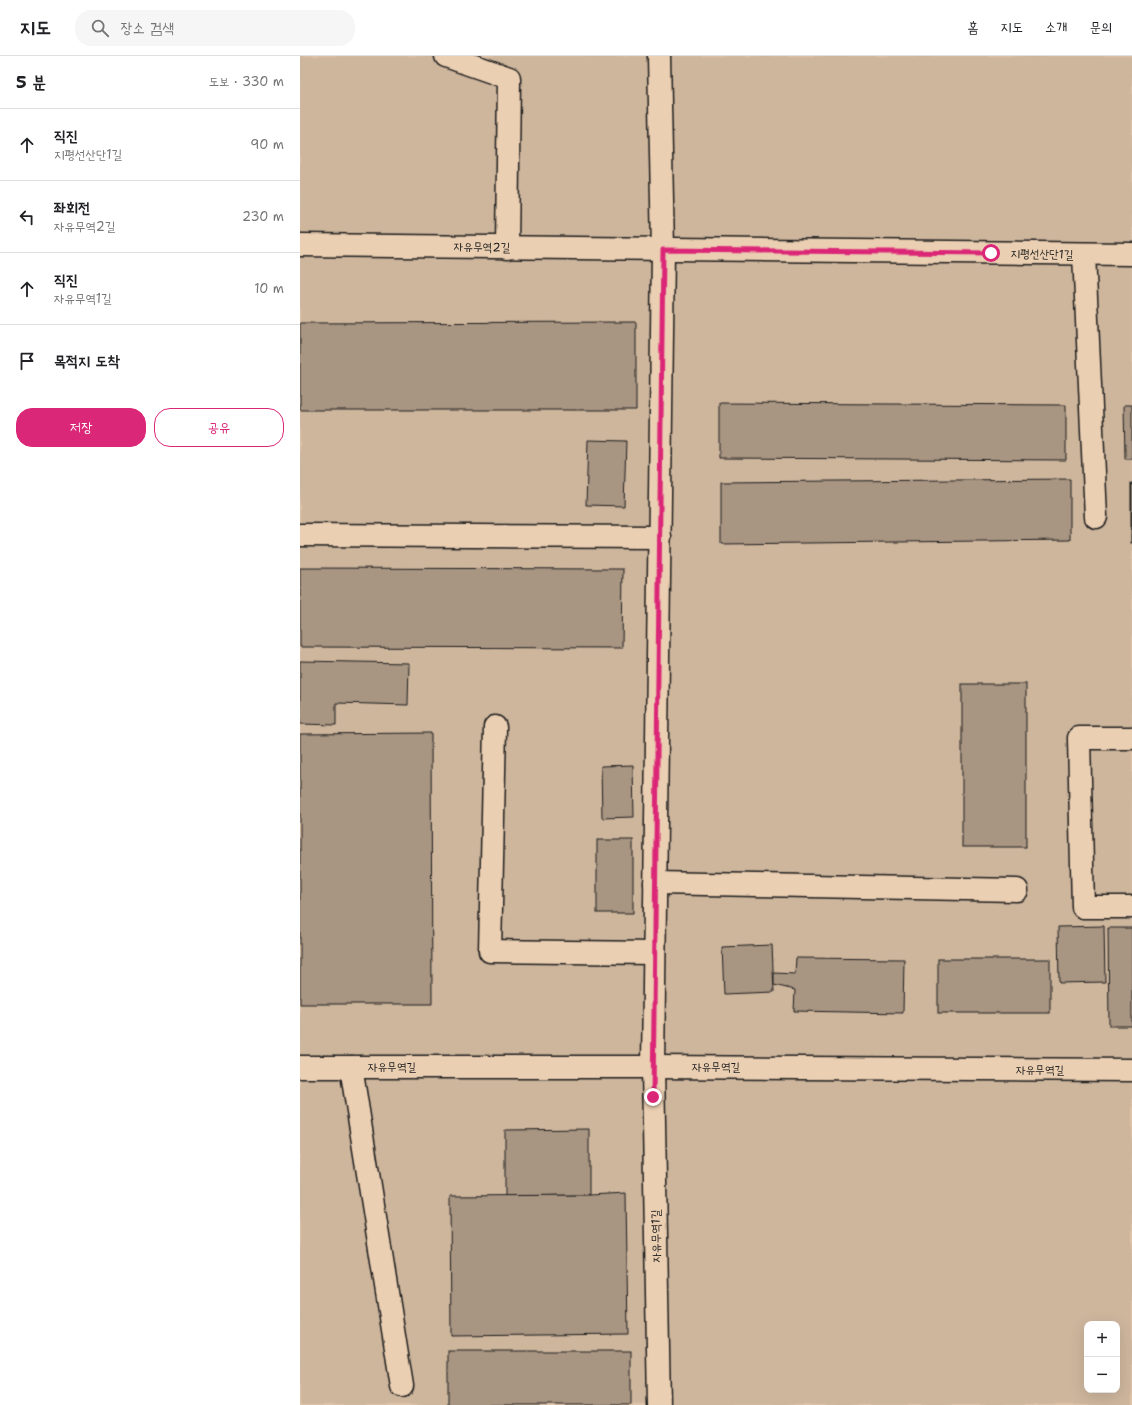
<!DOCTYPE html>
<html lang="ko">
<meta charset="utf-8">
<style>
body{margin:0;font-family:"Shantell Sans","Poor Story",sans-serif;background:#f6f6f6;color:#202124}
.controls{position:absolute;right:12px;bottom:12px;display:grid;overflow:hidden;border-radius:8px;box-shadow:0 4px 16px #0002}
.controls button{width:36px;height:36px;display:grid;place-items:center;padding:0;border:0;border-bottom:1px solid #e0e0e0;background:#fff;color:#202124;font:20px sans-serif}
.stop{position:absolute;width:12px;height:12px;margin:-9px;border:3px solid #db2777;border-radius:50%;background:#fff}
.stop.end{background:#db2777;border-color:#fff;box-shadow:0 1px 4px #0008}
.list{margin:0;padding:0;list-style:none}
h2{display:flex;justify-content:space-between;align-items:center;height:52px;margin:0;padding:0 16px;font-size:17px}
h2 small{font-size:13px;font-weight:400;color:#757577}
.list li{display:grid;grid-template-columns:26px 1fr auto;gap:12px;align-items:center;box-sizing:border-box;height:72px;padding:0 16px;border-top:1px solid #e0e0e0}
.list b{display:block;font-size:15px;white-space:nowrap}
.list p{margin:0;font-size:13px;white-space:nowrap;color:#757577}
.list em{font-size:13px;font-style:normal;color:#757577}
.actions{display:flex;gap:8px;padding:12px 16px}
.actions a{flex:1;padding:9px 0;border:1px solid #db2777;border-radius:16px;text-align:center;font-size:14px;color:#db2777}
.actions .main{background:#db2777;color:#fff}
.icon{flex:none;width:22px;height:22px;fill:none;stroke:currentColor;stroke-width:2;stroke-linecap:round;stroke-linejoin:round}
.map{position:relative;flex:none;width:832px;height:1349px;overflow:hidden}
header{display:flex;align-items:center;gap:24px;box-sizing:border-box;height:56px;padding:0 20px;background:#fff;border-bottom:1px solid #e0e0e0}
header strong{font-size:19px}
nav{display:flex;gap:22px;margin-inline-start:auto;font-size:14px}
.search{width:280px;height:36px;background:#f6f6f6;display:flex;align-items:center;gap:10px;box-sizing:border-box;padding:0 14px;border-radius:16px;color:#757577;font-size:15px}
main{display:flex}
aside{flex:1;background:#fff}
.map>svg:first-child{display:block}
</style>
<header>
<strong>지도</strong>
<div class="search"><svg class="icon" aria-label="search" viewBox="0 0 24 24"><circle cx="10" cy="10" r="6"/><path d="M15 15l6 6"/></svg>장소 검색</div>
<nav><a>홈</a><a>지도</a><a>소개</a><a>문의</a></nav>
</header>
<main>
<aside>
<h2>5 분<small>도보 · 330 m</small></h2>
<ul class="list">
<li><svg class="icon" aria-label="ahead" viewBox="0 0 24 24"><path d="M12 20V5M6 11l6-6 6 6"/></svg><div><b>직진</b><p>지평선산단1길</p></div><em>90 m</em></li>
<li><svg class="icon" aria-label="left" viewBox="0 0 24 24"><path d="M17 20v-9H6M10 6l-5 5 5 5"/></svg><div><b>좌회전</b><p>자유무역2길</p></div><em>230 m</em></li>
<li><svg class="icon" aria-label="ahead" viewBox="0 0 24 24"><path d="M12 20V5M6 11l6-6 6 6"/></svg><div><b>직진</b><p>자유무역1길</p></div><em>10 m</em></li>
<li><svg class="icon" aria-label="arrive" viewBox="0 0 24 24"><path d="M6 21V4h12l-3 4 3 4H6"/></svg><div><b>목적지 도착</b></div></li>
</ul>
<div class="actions"><a class="main">저장</a><a>공유</a></div>
</aside>
<div class="map">
<svg width="832" height="1349" viewBox="0 0 832 1349">
<rect width="100%" height="100%" fill="#dfc4a9"/>
<filter id="ink" filterUnits="userSpaceOnUse"><feTurbulence type="fractalNoise" baseFrequency=".025" numOctaves="2"/><feDisplacementMap in="SourceGraphic" scale="8" xChannelSelector="R" yChannelSelector="G"/><feConvolveMatrix kernelMatrix="1 2 1 2 8 2 1 2 1" color-interpolation-filters="sRGB"/></filter>
<g filter="url(#ink)">
<path fill="#ceb69d" fill-rule="evenodd" d="M0,0h832v1349h-832zM787,1268h30v66h-30z"/>
<g fill="#a89582" stroke="#1c1c1c">
<path d="M336,266v88h-336v-87z"/>
<path d="M419,347l347,2v55l-347,-2z"/>
<path d="M824,349h8v54h-7z"/>
<path d="M288,384l38,1 -2,65 -38,-1z"/>
<path d="M770,423v61l-349,4v-62z"/>
<rect x="831" y="427" width="1" height="60"/>
<path d="M0,512l323,1 -1,79 -322,-1z"/>
<path d="M0,605l109,2 -1,42 -72,-2v22l-36,-1z"/>
<rect x="662" y="628" width="64" height="163"/>
<path d="M131,677l1,271h-132v-270z"/>
<path d="M333,709l1,52 -32,1 -1,-52z"/>
<rect x="297" y="784" width="36" height="73"/>
<path d="M804,870l1,56 -46,1 -1,-56z"/>
<path d="M808,872h24v98h-23z"/>
<path d="M472,889l2,47 -50,2 -2,-47z"/>
<path d="M496,902l108,1 -1,54 -109,-2 1,-21 -21,-5v-12l21,1z"/>
<rect x="638" y="903" width="112" height="54"/>
<path d="M289,1073v66l-84,1v-66z"/>
<path d="M326,1137l2,141 -177,2 -1,-140 139,-1z"/>
<rect x="148" y="1295" width="183" height="54"/>
</g>
<g fill="none" stroke-linecap="round" stroke-linejoin="round">
<g stroke="#1c1c1c" stroke-width="25">
<g id="minor">
<path d="M146,0l63,22 -2,170"/>
<path d="M359,0l4,194 -10,817 6,338"/>
<path d="M0,189l832,9"/>
<path d="M784,198l12,263"/>
<path d="M0,479l360,2"/>
<path d="M195,671l-5,224 164,2"/>
<path d="M832,682h-53l4,169h49"/>
<path d="M355,827l362,7"/>
<path d="M0,1011h353l479,3"/>
<path d="M51,1011l51,319"/>
</g>
</g>
<use href="#minor" stroke="#ebcfb2" stroke-width="22"/>
</g>
</g>
<g fill="none" stroke-linecap="round" stroke-linejoin="round" filter="url(#ink)">
<path stroke="#db2777" stroke-width="5" d="M353,1041l10,-847 328,3"/>
</g>
<g text-anchor="middle" stroke-width="3" stroke-linejoin="round" paint-order="stroke">
<g font-size="12" fill="#1c1c1c" stroke="#ebcfb2">
<text transform="translate(182 191) rotate(1)" y="4">자유무역2길</text>
<text transform="translate(742 198) rotate(1)" y="4">지평선산단1길</text>
<text x="92" y="1015">자유무역길</text>
<text x="416" y="1015">자유무역길</text>
<text x="740" y="1018">자유무역길</text>
<text transform="translate(356 1180) rotate(-91)" y="4">자유무역1길</text>
</g>
</g>
</svg>
<div class="controls">
<button>+</button>
<button>−</button>
</div>
<div class="stop" style="left:691px;top:197px"></div>
<div class="stop end" style="left:353px;top:1041px"></div>
</div>
</main>
